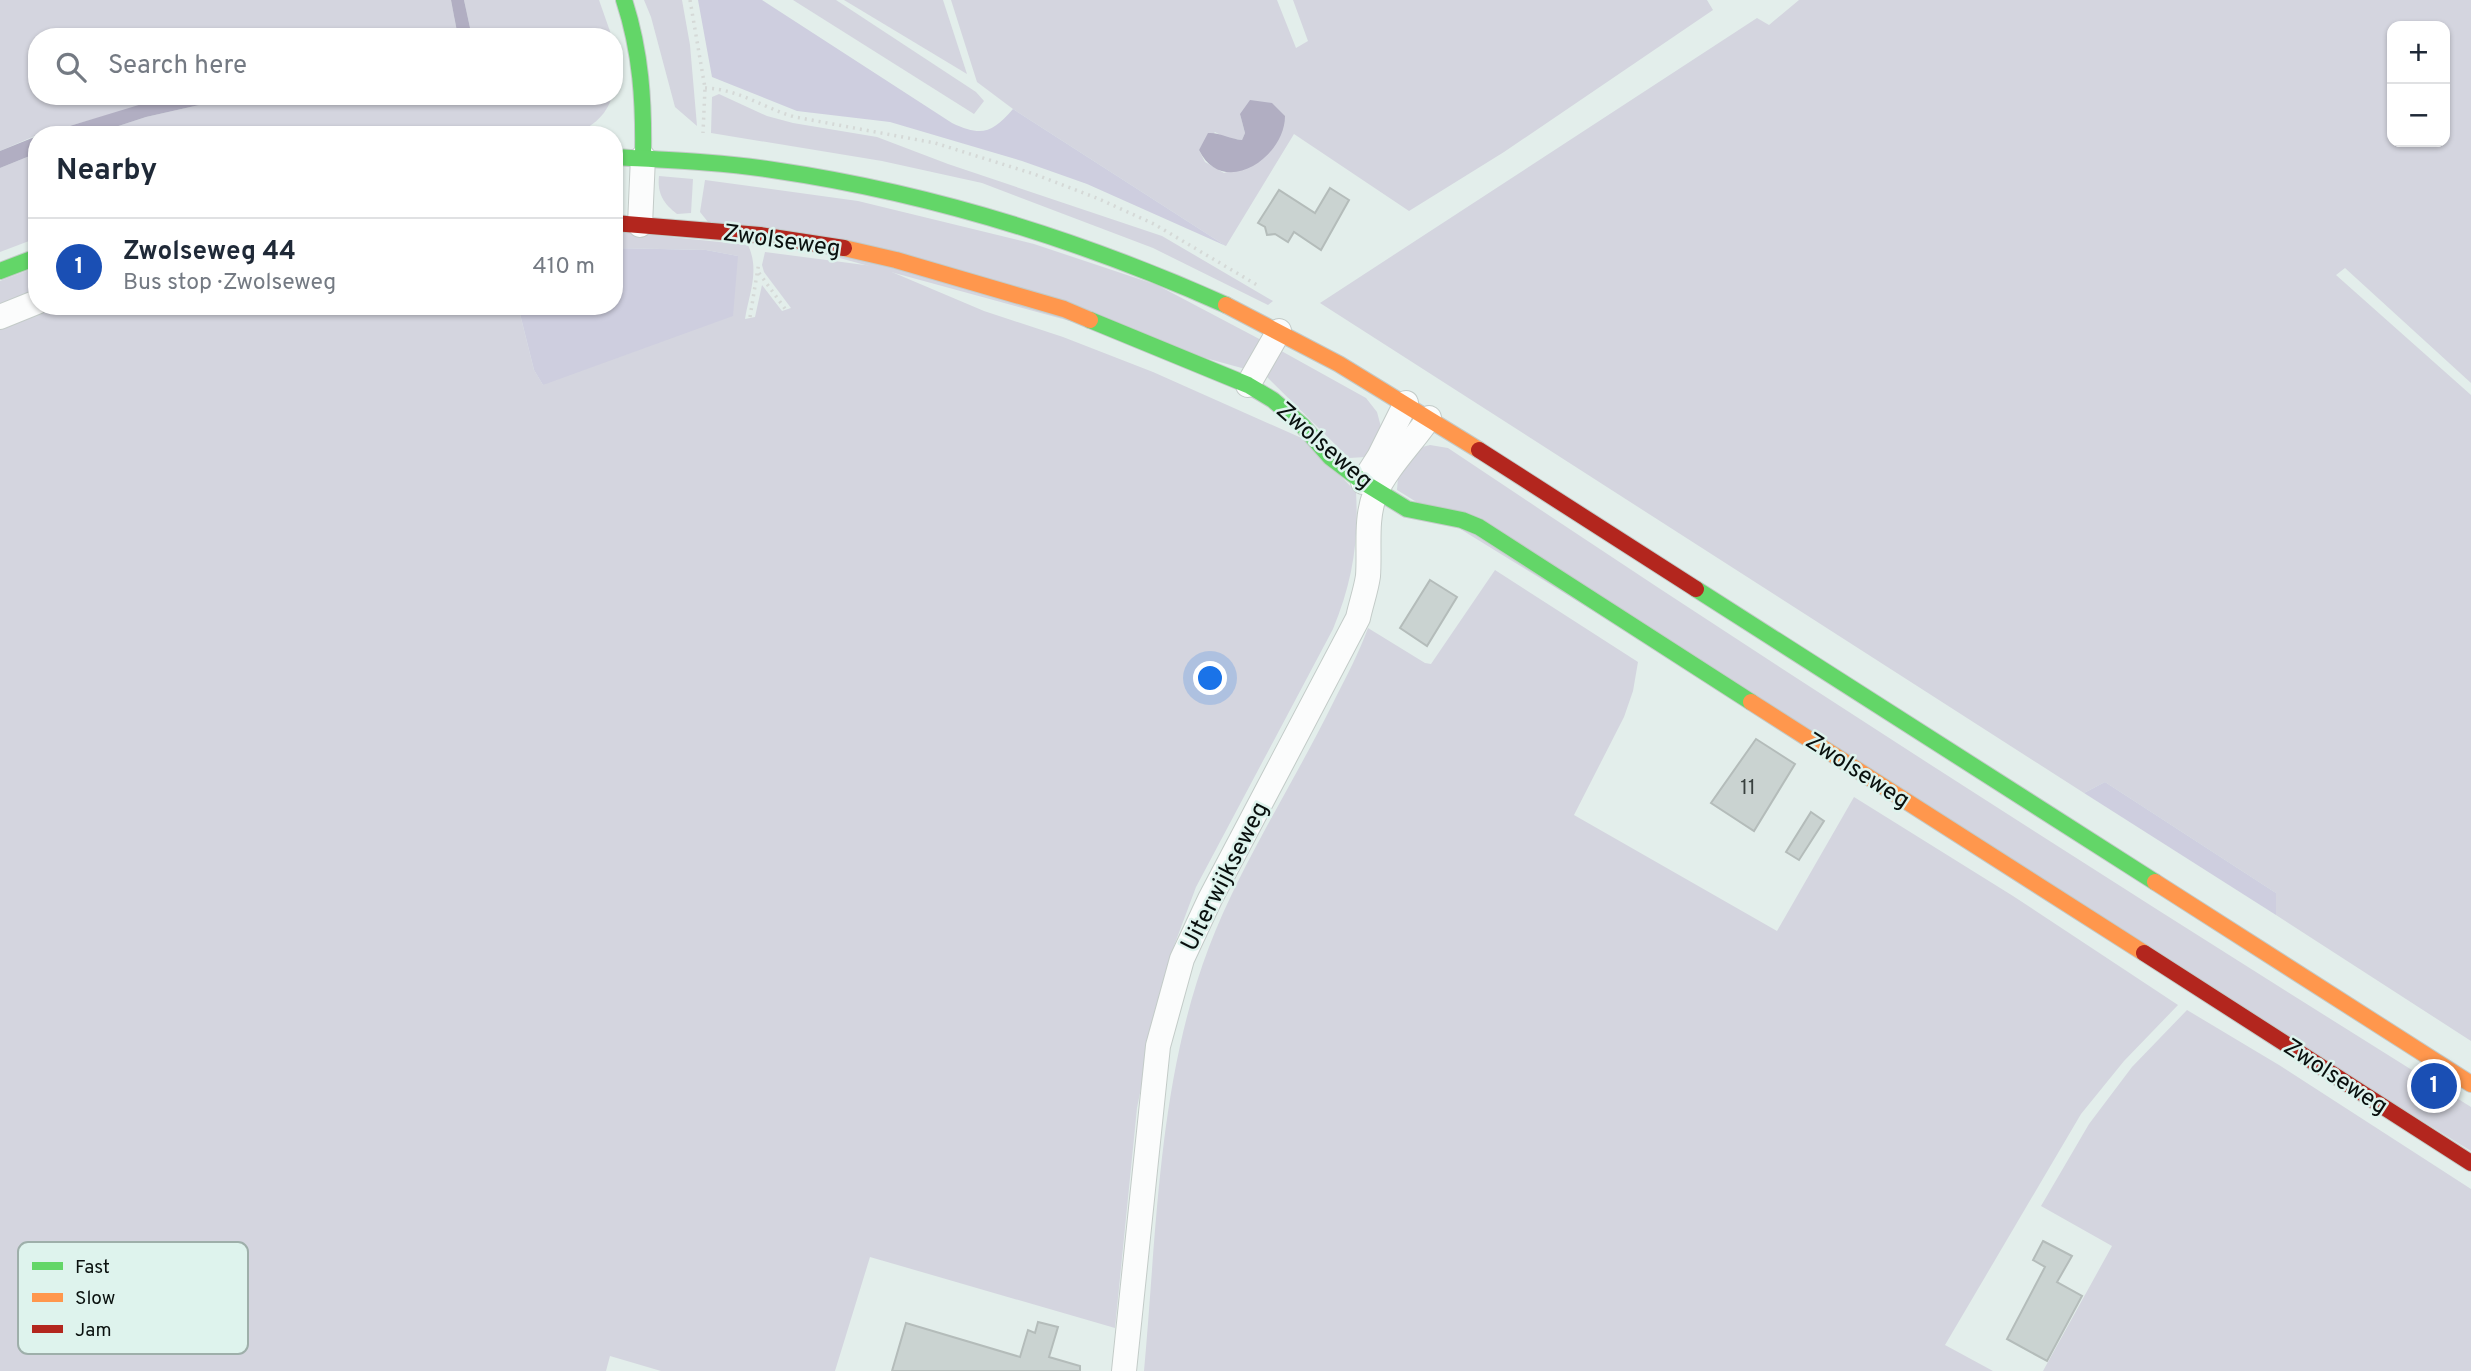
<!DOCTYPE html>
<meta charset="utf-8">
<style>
body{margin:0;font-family:Overpass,sans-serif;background:#f6f6f7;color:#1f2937}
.controls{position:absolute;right:21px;top:21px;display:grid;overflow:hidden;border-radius:14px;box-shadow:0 2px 5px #0004}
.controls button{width:63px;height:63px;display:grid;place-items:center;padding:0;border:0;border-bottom:2px solid #e0e1e3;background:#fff;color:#1f2937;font:35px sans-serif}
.you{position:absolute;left:1211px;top:679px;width:24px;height:24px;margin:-18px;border:5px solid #fff;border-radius:50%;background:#1a73e8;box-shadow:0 0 0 10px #1a73e833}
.badge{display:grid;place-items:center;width:46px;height:46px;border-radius:50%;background:#0f766e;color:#fff;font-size:23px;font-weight:700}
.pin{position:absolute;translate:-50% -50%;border:4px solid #fff;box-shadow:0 2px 7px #0006}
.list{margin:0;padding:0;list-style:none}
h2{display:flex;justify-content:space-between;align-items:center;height:91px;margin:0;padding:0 28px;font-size:30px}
h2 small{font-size:23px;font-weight:400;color:#747a83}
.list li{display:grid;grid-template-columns:46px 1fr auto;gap:21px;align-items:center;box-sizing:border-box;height:98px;padding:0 28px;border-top:2px solid #e0e1e3}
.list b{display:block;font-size:26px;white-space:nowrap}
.list p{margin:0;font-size:23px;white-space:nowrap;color:#747a83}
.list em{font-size:23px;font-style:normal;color:#747a83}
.icon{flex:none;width:38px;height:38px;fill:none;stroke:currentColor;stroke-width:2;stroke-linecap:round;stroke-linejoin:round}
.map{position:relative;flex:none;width:2471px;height:1371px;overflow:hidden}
.search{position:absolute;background:#fff;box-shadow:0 2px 5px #0004;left:28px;top:28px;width:595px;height:77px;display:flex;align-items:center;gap:18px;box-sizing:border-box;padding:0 24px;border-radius:28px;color:#747a83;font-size:26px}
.panel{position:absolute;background:#fff;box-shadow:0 2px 5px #0004;left:28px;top:126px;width:595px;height:189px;border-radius:28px}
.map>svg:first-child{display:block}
</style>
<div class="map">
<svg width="2471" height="1371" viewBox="0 0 2471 1371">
<rect width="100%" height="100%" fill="#e3eeeb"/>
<g fill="#d4d5df" fill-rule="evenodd">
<path d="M0,0h451l7,37h-421v59h139l-139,39 -37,16z"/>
<path d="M464,0h135l13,37h-140z"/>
<path d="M644,0h38l8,45 7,81 -22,-19 -24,-90z"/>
<path d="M793,0h43l140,92 8,9 -10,13z"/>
<path d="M844,0h99l24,74z"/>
<path d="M951,0h326l19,48 12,-7 -15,-41h414l6,10 -209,142 -95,59 -115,-77 -68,112 -213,-137 -36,-27zM1240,114l20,47 -36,12 -19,-11 -6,-12 16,-18 11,6 16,2 3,-7z"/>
<path d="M1799,0h672v383l-126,-115 -9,7 135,120v646l-195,-126v-22l-171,-111 -21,11 -764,-490 437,-285 12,7zM2392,26h53v116h-53z"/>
<path d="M719,94l48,22 26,7 84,14 71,27 214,72 111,65 -5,4 -115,-57 -171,-65 -100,-22 -171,-28 1,-36z"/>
<path d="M239,96h373c-5,20 -23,34 -43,39h-478l55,-18z"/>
<path d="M37,153v85l-37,14v-84z"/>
<path d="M659,176l34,3 -2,34 -14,1c-13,-10 -20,-20 -18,-38z"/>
<path d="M705,180l153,21 176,43 123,41 108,57 -16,28 -541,-148 -8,-10z"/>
<path d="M614,231l134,14c12,25 1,49 -3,74l10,-2 7,-32 20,26 9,-3 -27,-36 -2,-7 3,-13 115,15 104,44 79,26 90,35 153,68 50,52c3,50 -4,91 -23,137l-137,258 -22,59 -16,57 -21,105 -22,220 -245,-71 -35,114h-174l-51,-15 -4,15h-606v-1046l51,-19h467l16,64 9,15 195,-129 -32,-6 -92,-2z"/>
<path d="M37,267v27l-37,13v-26z"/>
<path d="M1276,348l90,50 11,14 4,15 -15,30 -17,1 -82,-81z"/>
<path d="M1430,445l18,3c337,226 679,444 1023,659v44l-1074,-661 1,-13 16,-28z"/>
<path d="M1495,570l143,92 -5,29 -9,26 -50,98 203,116 77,-134 159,99 165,109 -54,56 -43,53 -136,231 48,26h-849c13,-142 14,-290 65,-424 33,-86 85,-164 125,-246 12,-24 25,-48 34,-73l57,35 6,1z"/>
<path d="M2187,1010l92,55 192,124v182h-428l69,-125 -71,-40 48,-82 43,-57z"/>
</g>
<g fill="#cecedf">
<path d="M698,0h64l190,123c30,14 40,10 61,-14l213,137 -139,-62 -65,-23 -132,-39 -93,-11 -85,-34z"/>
<path d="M614,248l92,2 32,6 -5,60 -190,69 -9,-15 -16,-64h96z"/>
<path d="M2105,782l171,111v22l-192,-122z"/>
</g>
<g fill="#b1aec2">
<path d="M451,0h13l8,37h-14z"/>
<path d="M176,96h63l-93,21 -55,18h-51l102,-31z"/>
<path d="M1250,100l22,3 13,13c0,42 -62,83 -86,34l9,-17c11,-1 22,6 34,7l3,-7 -5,-19z"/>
<path d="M37,136v17l-37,15v-17z"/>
</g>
<g fill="#cad3d1" stroke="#b4bcba" stroke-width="2">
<path d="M1330,188l19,12 -28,50 -27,-18 -6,10 -13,-8 -8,1 -2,-8 -7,-4 21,-33 36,23z"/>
<path d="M1430,580l27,17 -30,49 -27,-18z"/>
<path d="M1756,739l39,25 -41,67 -43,-28z"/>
<path d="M1811,812l13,9 -25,39 -13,-8z"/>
<path d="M2043,1241l29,15 -15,26 25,14 -35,65 -40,-22 38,-72 -12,-7z"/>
<path d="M1038,1322l20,5 -9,30 31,9v5h-188l14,-48 114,34 8,-27 7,3z"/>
</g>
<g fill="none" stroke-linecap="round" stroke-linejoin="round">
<g stroke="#c3cbc8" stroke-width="26">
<g id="street">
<path d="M640,225l3,-68"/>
<path d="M0,317l37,-15"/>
<path d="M1248,385l31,-54"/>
<path d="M1363,482l16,-25 27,-54"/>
<path d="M1124,1371l34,-325 24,-87 28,-60 148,-281c3,-14 8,-28 10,-42 2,-27 -3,-56 7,-82 12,-27 37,-51 54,-76"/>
</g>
</g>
<g stroke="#c3cbc8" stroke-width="18">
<g id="fast">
<path d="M624,0c17,52 20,102 19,157"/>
<path d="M614,157c53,3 107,5 159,13 158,23 308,70 453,135"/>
<path d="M0,271l37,-14"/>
<path d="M1090,320l158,65 25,15 29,25 28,32 33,25 44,27 55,11 17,7 272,175"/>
<path d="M1696,589l459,293"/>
</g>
</g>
<g stroke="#c3cbc8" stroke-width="18">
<g id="slow">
<path d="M844,248l52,12 168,49 26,11"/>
<path d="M1226,305l113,59 140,86"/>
<path d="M1751,702l393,251"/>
<path d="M2155,882l316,202"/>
</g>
</g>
<g stroke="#c3cbc8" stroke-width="18">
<g id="jam">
<path d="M614,223l146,12 84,13"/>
<path d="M1479,450l217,139"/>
<path d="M2144,953l327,210"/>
</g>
</g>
<g stroke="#d5d9d7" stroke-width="3.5" stroke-dasharray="2 5" stroke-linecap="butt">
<path d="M690,0l15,88 -2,45"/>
<path d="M705,88c34,1 58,20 90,29l140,26 99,31 65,25 55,25 103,61"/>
<path d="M759,273l27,37"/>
<path d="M750,317l9,-55"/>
</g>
<use href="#street" stroke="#fbfcfc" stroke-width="24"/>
<use href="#fast" stroke="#63d668" stroke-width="16"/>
<use href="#slow" stroke="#ff974d" stroke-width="16"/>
<use href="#jam" stroke="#b3261e" stroke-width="16"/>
</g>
<g text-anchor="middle" stroke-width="5" stroke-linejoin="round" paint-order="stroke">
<g font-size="21" fill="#39413f">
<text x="1748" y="794">11</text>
</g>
<g font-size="24" fill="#09100e" stroke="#def3ed">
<text transform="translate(782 240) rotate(8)" y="8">Zwolseweg</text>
<text transform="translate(1325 445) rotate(41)" y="8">Zwolseweg</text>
<text transform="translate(1858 770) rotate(33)" y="8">Zwolseweg</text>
<text transform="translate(1224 876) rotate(-63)" y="8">Uiterwijkseweg</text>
<text transform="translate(2336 1076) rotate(33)" y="8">Zwolseweg</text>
</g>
</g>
<rect x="18" y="1242" width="230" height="112" rx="10" fill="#def3ed" stroke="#9eafaa" stroke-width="2"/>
<rect x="32" y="1262" width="31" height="8" fill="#63d668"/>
<rect x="32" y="1293" width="31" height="9" fill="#ff974d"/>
<rect x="32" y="1325" width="31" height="8" fill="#b3261e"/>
<g font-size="19" fill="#09100e">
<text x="75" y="1273">Fast</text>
<text x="75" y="1304">Slow</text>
<text x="75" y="1336">Jam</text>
</g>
</svg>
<div class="controls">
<button>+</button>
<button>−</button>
</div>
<div class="you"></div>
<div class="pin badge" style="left:2434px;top:1086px;background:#1a4fb4">1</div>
<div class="search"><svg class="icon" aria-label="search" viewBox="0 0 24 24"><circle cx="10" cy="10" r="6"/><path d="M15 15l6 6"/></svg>Search here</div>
<section class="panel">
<h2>Nearby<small></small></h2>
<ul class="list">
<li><span class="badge" style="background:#1a4fb4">1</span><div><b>Zwolseweg 44</b><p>Bus stop · Zwolseweg</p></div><em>410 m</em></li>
</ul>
</section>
</div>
